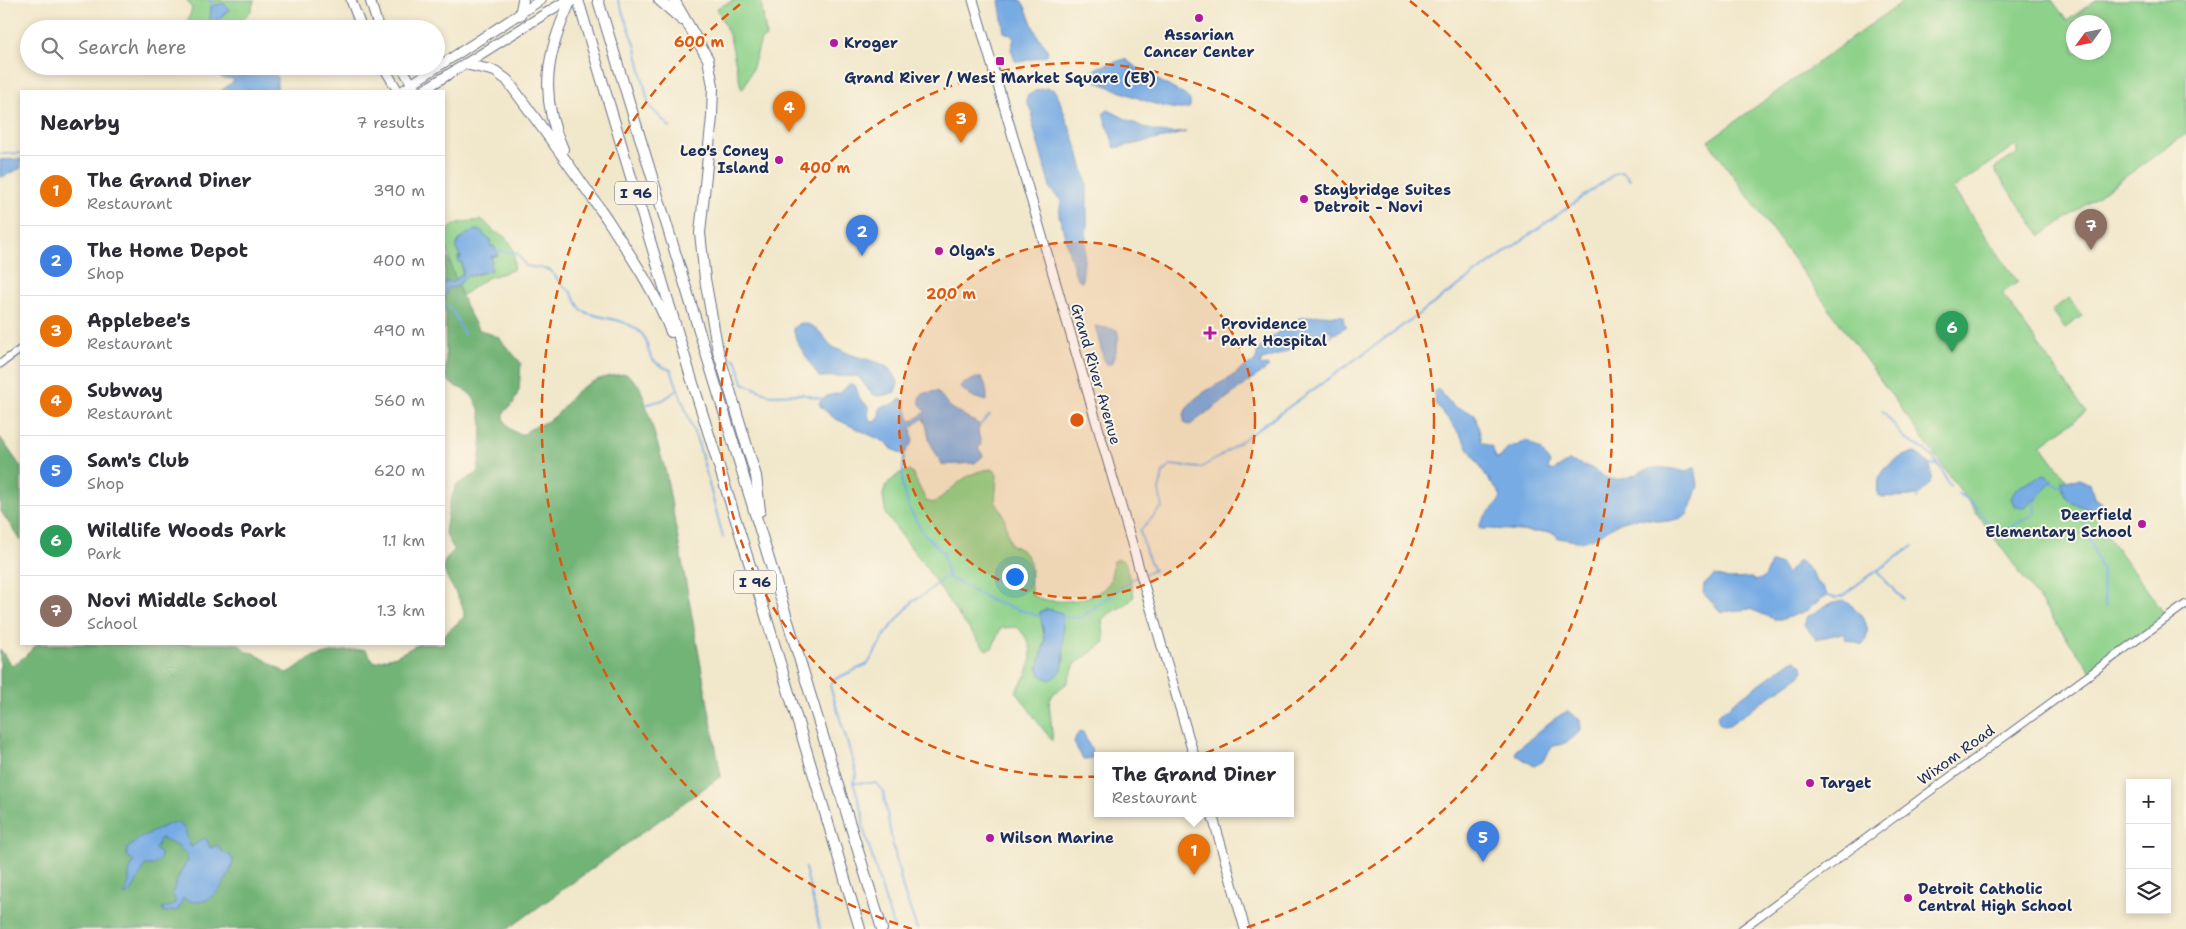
<!DOCTYPE html>
<meta charset="utf-8">
<style>
body{margin:0;font-family:"Shantell Sans",sans-serif;background:#f2f2f3;color:#2b2b33}
.controls{position:absolute;right:15px;bottom:15px;display:grid;overflow:hidden;border-radius:0px;box-shadow:0 2px 8px #0003}
.controls button{width:45px;height:45px;display:grid;place-items:center;padding:0;border:0;border-bottom:1px solid #e1e1e2;background:#fff;color:#2b2b33;font:25px sans-serif}
.compass{position:absolute;left:2066px;top:15px;width:45px;height:45px;border-radius:50%;background:#fff;box-shadow:0 2px 8px #0003;rotate:237deg}
.you{position:absolute;left:1014px;top:576px;width:18px;height:18px;margin:-12px;border:4px solid #fff;border-radius:50%;background:#1a73e8;box-shadow:0 0 0 8px #1a73e833}
.badge{display:grid;place-items:center;width:32px;height:32px;border-radius:50%;background:#b5179e;color:#fff;font-size:16px;font-weight:700}
.pin{position:absolute;translate:-50% -41px;filter:drop-shadow(0 1px 2px #0008)}
.pin::after{content:'';position:absolute;top:26px;width:18px;height:15px;background:inherit;clip-path:polygon(0 0,100% 0,50% 100%)}
.popup{position:absolute;left:1094px;top:752px;width:200px;height:65px;box-sizing:border-box;display:grid;place-content:center;border-radius:0px;background:#fff;filter:drop-shadow(0 1px 4px #0005);font-size:16px;white-space:nowrap;color:#7c7c81}
.popup b{font-size:19px;color:#2b2b33}
.popup::after{content:'';position:absolute;left:50%;top:100%;margin-left:-10px;border:10px solid transparent;border-top-color:#fff}
.list{margin:0;padding:0;list-style:none}
h2{display:flex;justify-content:space-between;align-items:center;height:65px;margin:0;padding:0 20px;font-size:21px}
h2 small{font-size:16px;font-weight:400;color:#7c7c81}
.list li{display:grid;grid-template-columns:32px 1fr auto;gap:15px;align-items:center;box-sizing:border-box;height:70px;padding:0 20px;border-top:1px solid #e1e1e2}
.list b{display:block;font-size:19px;white-space:nowrap}
.list p{margin:0;font-size:16px;white-space:nowrap;color:#7c7c81}
.list em{font-size:16px;font-style:normal;color:#7c7c81}
.icon{flex:none;width:28px;height:28px;fill:none;stroke:currentColor;stroke-width:2;stroke-linecap:round;stroke-linejoin:round}
.map{position:relative;flex:none;width:2186px;height:929px;overflow:hidden}
.search{position:absolute;background:#fff;box-shadow:0 2px 8px #0003;left:20px;top:20px;width:425px;height:55px;display:flex;align-items:center;gap:12px;box-sizing:border-box;padding:0 18px;border-radius:28px;color:#7c7c81;font-size:19px}
.panel{position:absolute;background:#fff;box-shadow:0 2px 8px #0003;left:20px;top:90px;width:425px;height:555px;border-radius:0px}
.map>svg:first-child{display:block}
</style>
<div class="map">
<svg width="2186" height="929" viewBox="0 0 2186 929">
<rect width="100%" height="100%" fill="#fcf5e5"/>
<filter id="ink" filterUnits="userSpaceOnUse"><feTurbulence type="fractalNoise" baseFrequency=".02" numOctaves="2"/><feDisplacementMap in="SourceGraphic" scale="10" xChannelSelector="R" yChannelSelector="G"/><feConvolveMatrix kernelMatrix="1 2 1 2 8 2 1 2 1" color-interpolation-filters="sRGB"/></filter>
<filter id="wash" filterUnits="userSpaceOnUse"><feTurbulence type="fractalNoise" baseFrequency=".0096" numOctaves="4" result="noise"/><feDisplacementMap in="SourceGraphic" scale="20" xChannelSelector="R" yChannelSelector="G"/><feGaussianBlur stdDeviation="1.12" result="paint"/><feColorMatrix in="noise" values="0 0 0 0 0 0 0 0 0 0 0 0 0 0 0 0 0 1.4 0 .05"/><feComposite in="paint" operator="in"/></filter>
<g filter="url(#wash)">
<rect width="100%" height="100%" fill="#f1e7cb"/>
<g fill="#8dd18a" stroke="#548074" fill-rule="evenodd">
<path d="M187,0h67l-3,11 -18,18h-48l7,-20z"/>
<path d="M735,0h26l5,37 -5,3 -9,30 -9,19 -2,-1 -11,-51 -13,-29z"/>
<path d="M1905,0h147l15,21 29,-21h90v134l-145,102 -47,-67 25,-17 -4,-6 -62,43 65,93 -16,11 84,119 -45,33 126,172 -75,56 -384,-532zM2074,22h30v30h-30z"/>
<path d="M482,220c5,3 7,7 12,11 2,3 7,3 10,5 10,8 12,23 9,34l-26,8 -23,16 -20,5v-6l24,-17 3,1 21,-8 -2,-4 2,-3 -1,-5 4,-2 -12,-21 -23,20 1,4 -3,-2 4,7v12l-11,8c-2,-7 1,-11 0,-19 -1,-8 -5,-15 -5,-23 0,-21 21,-19 36,-21z"/>
<path d="M2069,298l13,18 -17,12 -13,-18z"/>
<path d="M991,469l5,3 1,4 -2,26c12,12 10,27 16,43 29,11 16,29 21,50 19,11 62,8 76,-11 4,-6 4,-16 6,-23l5,-2 6,3 8,30 1,4c-8,13 -24,13 -32,24l3,22 -30,22 -8,19 -14,11 -4,9 4,38 -11,-13 -26,-37c16,-23 23,-43 1,-64l-16,1 -9,20 -6,2 -28,-35 -35,-52 -37,-48 -3,-20 3,-10 14,-12 9,-2 4,3 13,27 7,2c22,-14 30,-31 58,-34zM1043,610l19,3 2,49 -26,7 7,-28 -5,-29z"/>
</g>
<g fill="#72b376" stroke="#46716a">
<path d="M444,248l22,59 12,22 20,8 23,26 -2,27 -6,14 -9,8c-2,11 9,23 20,22 8,-9 20,-9 30,-17 8,-6 13,-16 20,-23 15,-14 34,-19 53,-20l12,11 5,13 22,75 55,303 -213,153h-508v-280l12,17c10,-6 17,-14 25,-22h202l7,8 8,1 32,20c9,-2 15,-11 24,-14 13,-6 41,-10 56,-9l8,12 22,-6 23,-12h25v-9l20,-18c2,-16 -25,-43 -20,-54 2,-5 7,-9 10,-13l-9,-18 5,-30 6,-17 22,-12c2,-24 11,-60 -8,-79 -8,-8 -19,-5 -24,-18z"/>
<path d="M0,437l21,30v74l-21,-31z"/>
</g>
<g fill="#77abe4" stroke="#496da1">
<path d="M999,0h22c8,12 11,27 18,38 4,5 7,8 9,14l-2,4 -26,6 -5,-1 -4,-12 3,-10 -3,-4 -7,-3z"/>
<path d="M224,3l5,7 -16,13 -3,-4 1,-13z"/>
<path d="M1125,59l12,9 49,28 4,4v7c-14,10 -76,-19 -93,-25l-5,-5v-5l4,-4z"/>
<path d="M252,66l6,5 7,-3 8,2 4,7v14h-56l14,-11c-13,-5 -11,6 -20,-14z"/>
<path d="M1048,88l6,2 4,6 20,55 9,34v42l-5,55 -5,-4 -3,-8 -15,-55 2,-14 -10,-11 -19,-68 1,-10 -6,-8v-8l10,-6z"/>
<path d="M1108,110c19,9 41,23 62,23 5,0 11,-1 16,-1l-18,5 -53,11 -12,-34z"/>
<path d="M21,159v9l-19,9 -2,-1v-16z"/>
<path d="M476,230l7,2 1,4 6,3 1,8 3,-1 4,9 -7,2 1,6 -2,2 2,5 -24,6 -7,5v2l-8,5 -5,-1 -2,7 -2,-1v-10l5,-2 2,2 12,-9 -1,-11 -3,-1 -1,-6 2,3 1,-2 -5,-9c2,-11 11,-14 20,-18z"/>
<path d="M1319,315l24,1 1,7 3,3 -17,11 2,-7c-23,7 -45,25 -70,30l-2,4 1,2 6,-1 2,2 -79,58 -5,-1c-8,-21 28,-37 43,-45 9,-6 16,-13 27,-17l3,-11 9,-11 32,-22z"/>
<path d="M800,323c21,1 23,18 36,26 8,1 11,5 19,7 17,5 38,7 43,27l-3,9c-27,11 -24,-4 -38,-16l-38,1 -22,-35 -4,-14z"/>
<path d="M1095,326l22,4c4,7 -2,27 -6,34h-4l-3,-4z"/>
<path d="M976,378h6c5,8 5,15 5,23l-17,-5 -10,-9 1,-2z"/>
<path d="M849,384l6,1c2,4 3,8 4,12 4,8 13,7 9,18l2,6 4,1 5,-4 1,-11 11,-2 10,-6 3,1 6,20 2,1 14,-9 -6,-8v-8l5,-3 12,-2 13,16 30,18 -2,6 3,13 -3,5 4,4 1,3 -8,7 -33,2 -12,-23 -4,-18 -3,-6 -12,10 2,13 -9,14 -12,-6 -5,-6 -53,-25 -13,-11 -2,-4 8,-7 13,-3z"/>
<path d="M1438,389l16,18 21,7c2,10 5,18 7,28l10,5 4,11 5,-1 7,-10 11,-2 7,-5 15,10 9,13 -2,6 5,2 16,-10c7,2 16,4 22,7 6,4 14,10 20,11 16,2 23,-5 37,-10 9,-3 30,0 38,3l9,-5 3,19 -10,28c-23,15 -35,1 -57,5 -17,3 -29,18 -46,22 -6,1 -20,-2 -27,-3l-4,-5 -7,-1c-22,1 -44,-4 -66,-3l-2,-2c6,-17 19,-19 22,-31 -4,-7 -10,-12 -14,-19 -17,-25 -30,-51 -52,-73l-1,-12z"/>
<path d="M1915,453c11,6 22,17 14,31 -2,2 -5,7 -8,9 -9,5 -27,3 -38,4l-5,-2c-4,-22 16,-39 37,-42z"/>
<path d="M2045,474l7,6c-1,5 -21,23 -27,28l-10,-1 -4,-9 6,-10z"/>
<path d="M2080,479l11,6 3,13 7,4 2,6c-9,4 -26,-2 -34,-8 -5,-4 -7,-12 -7,-19z"/>
<path d="M1799,560l13,12 4,10 7,5 5,9 -6,2 -16,13 -23,8h-9l-24,-10 -29,3 -18,-19 1,-8 11,-10 13,4 23,-1 5,3 9,-4 6,-14 10,1 6,10z"/>
<path d="M1844,600c16,11 31,26 19,45l-17,-5 -3,-7 -27,6 -12,-14 3,-8 20,-12z"/>
<path d="M1048,609l14,4c1,9 3,50 0,56 -2,4 -8,8 -12,11l-10,-5 -2,-7 7,-27 -5,-29z"/>
<path d="M1796,660l6,6 1,6 -2,3 -72,50 -5,1 -5,-3 -2,-7 4,-4 70,-51z"/>
<path d="M1568,711l12,9 1,10c-8,9 -16,15 -28,16l-11,16 -8,4 -19,-12 2,-5c18,-12 31,-29 51,-38z"/>
<path d="M1080,732h3l10,22 -1,5h-9l-9,-16 2,-7z"/>
<path d="M171,823c17,-1 14,14 20,24l13,-9 3,2 3,8 7,-3 7,8 6,2 3,7c-5,22 -26,51 -50,36l-5,12 -14,2 -2,-4 10,-2 4,-5 -4,-7c5,-13 8,-24 16,-33l-2,-8 -5,-2 -2,-4 -18,-9 -6,11 5,4 1,5 -7,7h-9l-12,24 -9,7 5,-13v-11l5,-11 -7,-5v-7l13,-11z"/>
</g>
<g fill="none" stroke-linecap="round" stroke-linejoin="round">
<g stroke="#77abe4" stroke-width="2">
<path d="M209,0l5,6"/>
<path d="M618,0l17,44 14,62 21,21"/>
<path d="M220,17l5,12"/>
<path d="M0,154l21,-1"/>
<path d="M496,251l21,2 9,13 24,4 13,16 8,6 10,18c19,10 39,6 58,21 16,13 -1,28 32,39l28,76 24,91"/>
<path d="M444,304l9,7 11,24"/>
<path d="M733,358l4,4 6,21 27,12 32,-1 22,6"/>
<path d="M648,404l15,-4 14,-10"/>
<path d="M1882,410l23,29 20,11 8,8 9,12 8,17"/>
<path d="M980,425l10,-10"/>
<path d="M904,455l-2,30 8,25 13,23 20,19 5,25 46,25 48,15"/>
<path d="M1930,465h9"/>
<path d="M2052,483l10,4"/>
<path d="M1958,494c26,8 28,52 60,29 5,-4 12,-4 16,-10 3,-5 0,-2 0,-7 1,-5 5,-10 7,-14"/>
<path d="M1917,499l1,-6"/>
<path d="M2086,507l-3,16 19,48 1,20 3,16"/>
<path d="M1877,572l26,27"/>
<path d="M1145,574l9,-4 -7,-15 -7,-24 22,-24 -3,-17 4,-17 8,-8 29,3 19,-11 397,-284 7,-1 7,8"/>
<path d="M1828,596l7,2 10,-3 14,-12 54,-37"/>
<path d="M1062,617l19,1 51,-39 6,-2"/>
<path d="M854,783h22l7,8 9,50 11,48 14,40"/>
<path d="M805,868l15,61"/>
<path d="M894,929l-31,-102v-13l-10,-32 4,-8 -27,-88 3,-6 35,-16 18,-31 27,-32 13,-8 21,-18"/>
</g>
</g>
</g>
<g filter="url(#ink)">
<g fill="none" stroke-linecap="round" stroke-linejoin="round">
<g stroke="#666f84" stroke-width="9">
<g id="minor">
<path d="M400,91l11,-7"/>
<path d="M0,364l21,-15"/>
<path d="M1742,929l444,-325"/>
</g>
</g>
<g stroke="#666f84" stroke-width="11">
<g id="major">
<path d="M351,0l11,29"/>
<path d="M370,0l9,29"/>
<path d="M973,0l221,756"/>
<path d="M383,66l15,25"/>
<path d="M401,66l15,25"/>
<path d="M411,84l130,-84"/>
<path d="M422,91l145,-91"/>
<path d="M1212,814l33,115"/>
</g>
</g>
<g stroke="#666f84" stroke-width="12">
<g id="highway">
<path d="M578,0l112,374 75,239 95,316"/>
<path d="M598,0l284,929"/>
<path d="M659,0l23,20"/>
<path d="M674,0l34,59 5,27 -1,31 -12,116 5,46 13,72 38,125 4,35"/>
<path d="M520,15l3,-15"/>
<path d="M465,64l30,7 12,9c34,46 68,92 100,139 24,37 48,72 64,113"/>
<path d="M563,149c-25,-54 -16,-98 8,-149"/>
</g>
</g>
<use href="#minor" stroke="#fff" stroke-width="7"/>
<use href="#major" stroke="#fff" stroke-width="9"/>
<use href="#highway" stroke="#fff" stroke-width="10"/>
</g>
</g>
<circle cx="1077" cy="420" r="178" fill="#de5710" fill-opacity=".12"/>
<g fill="none" stroke="#de5710" stroke-width="2.5" stroke-dasharray="9 6">
<circle cx="1077" cy="420" r="178"/>
<circle cx="1077" cy="420" r="357"/>
<path d="M912 929A535 535 0 0 1 744 1M1410 1A535 535 0 0 1 1242 929"/>
</g>
<g fill="#b5179e" stroke="#fcf5e5" stroke-width="2">
<circle cx="1199" cy="18" r="5"/>
<circle cx="834" cy="43" r="5"/>
<rect x="995" y="56" width="10" height="10" rx="2.5"/>
<circle cx="779" cy="160" r="5"/>
<circle cx="1304" cy="199" r="5"/>
<circle cx="939" cy="251" r="5"/>
<path d="M1207.5 325.5h5v5h5v5h-5v5h-5v-5h-5v-5h5z"/>
<circle cx="2142" cy="524" r="5"/>
<circle cx="1810" cy="783" r="5"/>
<circle cx="990" cy="838" r="5"/>
<circle cx="1908" cy="898" r="5"/>
</g>
<g text-anchor="middle" stroke-width="4" stroke-linejoin="round" paint-order="stroke">
<g fill="#fcf5e5" stroke="#5e6a86" stroke-width="1">
<rect x="615" y="181.5" width="42" height="23" rx="4"/>
<rect x="734" y="570.5" width="42" height="23" rx="4"/>
</g>
<g font-size="14" font-weight="bold" fill="#1b2f5e">
<text x="636" y="198">I 96</text>
<text x="755" y="587">I 96</text>
</g>
<g font-size="15" font-weight="bold" fill="#1b2f5e" stroke="#fcf5e5" text-anchor="start">
<text x="1199" y="40" text-anchor="middle">Assarian<tspan x="1199" dy="17">Cancer Center</tspan></text>
<text x="844" y="48">Kroger</text>
<text x="1000" y="83" text-anchor="middle">Grand River / West Market Square (EB)</text>
<text x="769" y="156" text-anchor="end">Leo's Coney<tspan x="769" dy="17">Island</tspan></text>
<text x="1314" y="195">Staybridge Suites<tspan x="1314" dy="17">Detroit - Novi</tspan></text>
<text x="949" y="256">Olga's</text>
<text x="1221" y="329">Providence<tspan x="1221" dy="17">Park Hospital</tspan></text>
<text x="2132" y="520" text-anchor="end">Deerfield<tspan x="2132" dy="17">Elementary School</tspan></text>
<text x="1820" y="788">Target</text>
<text x="1000" y="843">Wilson Marine</text>
<text x="1918" y="894">Detroit Catholic<tspan x="1918" dy="17">Central High School</tspan></text>
</g>
<g font-size="15" fill="#1b2f5e" stroke="#fcf5e5">
<text transform="translate(1096 374) rotate(74)" y="5">Grand River Avenue</text>
<text transform="translate(1956 755) rotate(-36)" y="5">Wixom Road</text>
</g>
</g>
<circle cx="1077" cy="420" r="8" fill="#de5710" stroke="#fcf5e5" stroke-width="2.5"/>
<g font-size="15" text-anchor="middle" font-weight="bold" fill="#de5710" stroke="#fcf5e5" stroke-width="4" stroke-linejoin="round" paint-order="stroke">
<text x="699" y="47">600 m</text>
<text x="825" y="173">400 m</text>
<text x="951" y="299">200 m</text>
</g>
</svg>
<div class="controls">
<button>+</button>
<button>−</button>
<button><svg class="icon" aria-label="layers" viewBox="0 0 24 24"><path d="M12 4l9 5-9 5-9-5zM3 14l9 5 9-5"/></svg></button>
</div>
<svg class="compass" viewBox="-18 -18 36 36"><path d="M0-13l5 13h-10z" fill="#e53935"/><path d="M0 13l5-13h-10z" fill="#7c7c81"/></svg>
<div class="you"></div>
<div class="pin badge" style="left:1194px;top:875px;background:#e8710a">1</div>
<div class="popup"><b>The Grand Diner</b>Restaurant</div>
<div class="pin badge" style="left:862px;top:256px;background:#3f7fe0">2</div>
<div class="pin badge" style="left:961px;top:143px;background:#e8710a">3</div>
<div class="pin badge" style="left:789px;top:132px;background:#e8710a">4</div>
<div class="pin badge" style="left:1483px;top:862px;background:#3f7fe0">5</div>
<div class="pin badge" style="left:1952px;top:352px;background:#2e9e5b">6</div>
<div class="pin badge" style="left:2091px;top:250px;background:#8d6e63">7</div>
<div class="search"><svg class="icon" aria-label="search" viewBox="0 0 24 24"><circle cx="10" cy="10" r="6"/><path d="M15 15l6 6"/></svg>Search here</div>
<section class="panel">
<h2>Nearby<small>7 results</small></h2>
<ul class="list">
<li><span class="badge" style="background:#e8710a">1</span><div><b>The Grand Diner</b><p>Restaurant</p></div><em>390 m</em></li>
<li><span class="badge" style="background:#3f7fe0">2</span><div><b>The Home Depot</b><p>Shop</p></div><em>400 m</em></li>
<li><span class="badge" style="background:#e8710a">3</span><div><b>Applebee's</b><p>Restaurant</p></div><em>490 m</em></li>
<li><span class="badge" style="background:#e8710a">4</span><div><b>Subway</b><p>Restaurant</p></div><em>560 m</em></li>
<li><span class="badge" style="background:#3f7fe0">5</span><div><b>Sam's Club</b><p>Shop</p></div><em>620 m</em></li>
<li><span class="badge" style="background:#2e9e5b">6</span><div><b>Wildlife Woods Park</b><p>Park</p></div><em>1.1 km</em></li>
<li><span class="badge" style="background:#8d6e63">7</span><div><b>Novi Middle School</b><p>School</p></div><em>1.3 km</em></li>
</ul>
</section>
</div>
